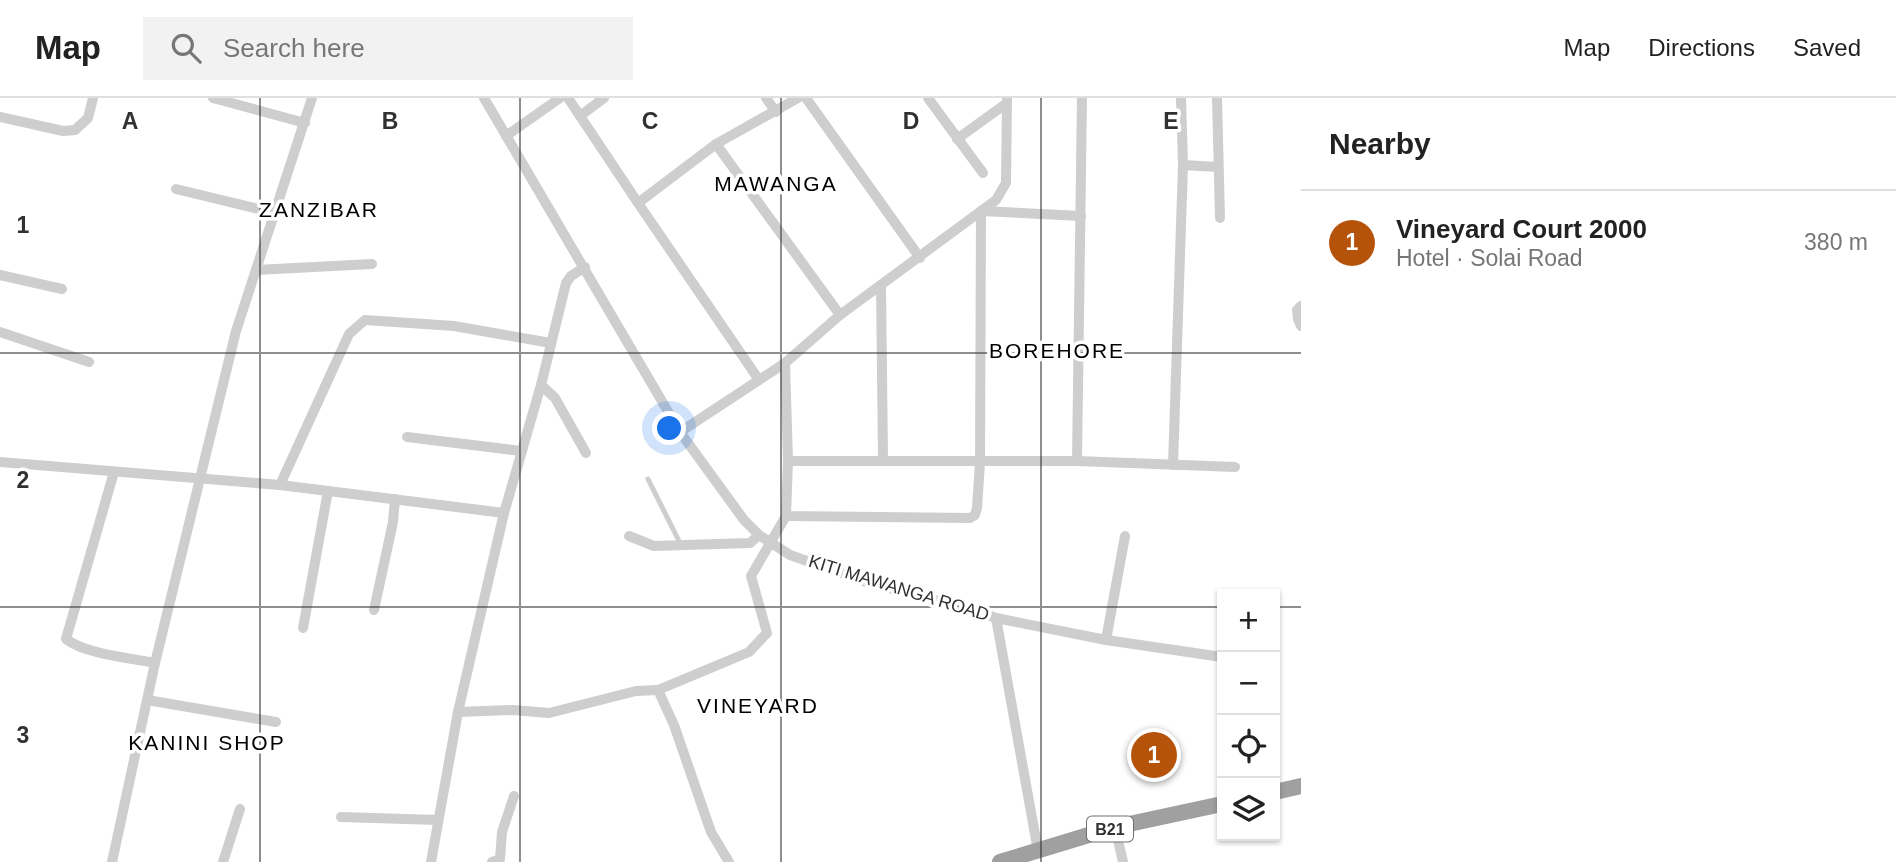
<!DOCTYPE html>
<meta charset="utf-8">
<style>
body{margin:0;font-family:Helvetica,sans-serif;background:#f2f2f2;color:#222}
.controls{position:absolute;right:21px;bottom:21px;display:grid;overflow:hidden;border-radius:0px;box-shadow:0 2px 5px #0004}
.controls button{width:63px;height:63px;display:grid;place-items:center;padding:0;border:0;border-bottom:2px solid #e0e0e0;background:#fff;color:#222;font:35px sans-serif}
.you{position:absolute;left:670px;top:331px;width:24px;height:24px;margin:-18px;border:5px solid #fff;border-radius:50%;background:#1a73e8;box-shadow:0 0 0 10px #1a73e833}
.badge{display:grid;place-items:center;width:46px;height:46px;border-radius:50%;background:#b45309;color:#fff;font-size:23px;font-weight:700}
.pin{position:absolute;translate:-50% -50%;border:4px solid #fff;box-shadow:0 2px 7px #0006}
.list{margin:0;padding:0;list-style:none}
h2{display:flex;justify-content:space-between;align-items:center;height:91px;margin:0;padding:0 28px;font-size:30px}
h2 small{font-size:23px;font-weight:400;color:#767676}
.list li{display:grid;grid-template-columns:46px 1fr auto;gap:21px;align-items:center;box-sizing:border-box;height:105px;padding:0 28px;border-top:2px solid #e0e0e0}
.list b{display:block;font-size:26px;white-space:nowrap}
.list p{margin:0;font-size:23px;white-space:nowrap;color:#767676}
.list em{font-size:23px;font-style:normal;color:#767676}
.icon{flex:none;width:38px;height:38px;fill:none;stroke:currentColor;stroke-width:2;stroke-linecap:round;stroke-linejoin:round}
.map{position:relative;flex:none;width:1301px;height:764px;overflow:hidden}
header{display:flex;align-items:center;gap:42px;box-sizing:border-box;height:98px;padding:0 35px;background:#fff;border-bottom:2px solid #e0e0e0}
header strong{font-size:33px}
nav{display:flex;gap:38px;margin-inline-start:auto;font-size:24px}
.search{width:490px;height:63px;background:#f2f2f2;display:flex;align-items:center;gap:18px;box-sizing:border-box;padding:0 24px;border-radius:0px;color:#767676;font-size:26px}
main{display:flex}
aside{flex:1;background:#fff}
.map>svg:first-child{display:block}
</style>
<header>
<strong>Map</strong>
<div class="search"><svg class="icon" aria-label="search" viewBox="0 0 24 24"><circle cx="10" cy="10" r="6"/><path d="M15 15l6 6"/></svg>Search here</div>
<nav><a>Map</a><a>Directions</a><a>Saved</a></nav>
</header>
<main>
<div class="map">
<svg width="1301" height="764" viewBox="0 0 1301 764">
<rect width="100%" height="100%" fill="#fff"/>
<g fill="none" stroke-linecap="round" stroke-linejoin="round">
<path stroke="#cecece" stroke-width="5" d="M648,381l33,66"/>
<g stroke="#cecece" stroke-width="10">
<path d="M213,0l92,25"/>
<path d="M484,0l196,334 64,88 15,15 31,20 82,29 99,25 25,9 110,22 116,17"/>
<path d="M568,0l70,105"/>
<path d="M766,0l10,14"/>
<path d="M806,0l114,160"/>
<path d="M928,0l55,75"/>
<path d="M1217,0l3,120"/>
<path d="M580,18l24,-18"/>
<path d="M0,19l63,14 12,-1 13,-12 5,-20"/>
<path d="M506,38l54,-38"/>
<path d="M957,41l50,-36"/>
<path d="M716,46l124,171"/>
<path d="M1183,67l35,2"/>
<path d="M176,91l99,24"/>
<path d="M256,172l116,-6"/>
<path d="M0,177l62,14"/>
<path d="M881,187l2,175"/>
<path d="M1301,208l-4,4 1,9 3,7"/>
<path d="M0,234l89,30"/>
<path d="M785,265l3,98 -2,55 184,2 5,-3 2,-7 3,-45 1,-252 100,5"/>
<path d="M759,282l-121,-177 78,-59 82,-46"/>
<path d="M541,287l14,13 31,55"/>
<path d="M680,334l105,-69 55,-48 156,-115 10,-17 1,-85"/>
<path d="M407,339l114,14"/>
<path d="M788,363h289l158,6"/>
<path d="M1077,363l5,-363"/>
<path d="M0,364l280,23 224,28"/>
<path d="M1173,367l10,-300 -2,-67"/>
<path d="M114,374l-48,167c19,15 65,19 89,24"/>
<path d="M280,387l69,-151 16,-14 89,6 97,17"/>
<path d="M629,438l25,10 96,-3 9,-8"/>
<path d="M374,512l19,-88 2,-23"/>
<path d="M996,520l42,233"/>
<path d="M303,530l25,-137"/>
<path d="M1106,542l19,-104"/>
<path d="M658,592l91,-38 18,-19 -16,-57 35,-60"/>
<path d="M147,602l129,22"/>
<path d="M458,614l55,-2 36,3 87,-22 22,-1 16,35 37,107 18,30"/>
<path d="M341,719l97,3"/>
<path d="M1115,729l8,35"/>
<path d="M112,764l43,-199 81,-332 76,-233"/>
<path d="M223,764l17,-53"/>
<path d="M431,764l27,-150 46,-199 37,-128 25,-102 5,-7 14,-9"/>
<path d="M492,764l8,-3 2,-27 12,-36"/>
</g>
<g stroke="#a0a0a0" stroke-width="16">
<path d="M1275,694l26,-6"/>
<path d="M1000,764l115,-35 107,-23"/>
</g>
</g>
<path fill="none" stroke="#313131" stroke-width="2" stroke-opacity="0.55" d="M260,0v764M520,0v764M781,0v764M1041,0v764M0,255h1301M0,509h1222M1275,509h26"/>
<g text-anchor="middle" stroke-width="7" stroke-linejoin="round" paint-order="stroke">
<rect fill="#fff" stroke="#6f6f6f" stroke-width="2" x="1087" y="718.5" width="46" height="25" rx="5"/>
<g font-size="16" font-weight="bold" fill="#313131">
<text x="1110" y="737">B21</text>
</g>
<g font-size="18" fill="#313131" stroke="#fff">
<text transform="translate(899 490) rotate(17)" y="6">KITI MAWANGA ROAD</text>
</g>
<g font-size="21" letter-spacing="2" fill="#000" stroke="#fff">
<text x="776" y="93">MAWANGA</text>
<text x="319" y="119">ZANZIBAR</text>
<text x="1057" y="260">BOREHORE</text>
<text x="758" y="615">VINEYARD</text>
<text x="207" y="652">KANINI SHOP</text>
</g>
</g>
<g font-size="23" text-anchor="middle" font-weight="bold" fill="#313131" stroke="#fff" stroke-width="7" stroke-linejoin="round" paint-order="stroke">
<text x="130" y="31">A</text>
<text x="390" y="31">B</text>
<text x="650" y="31">C</text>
<text x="911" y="31">D</text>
<text x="1171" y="31">E</text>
<text x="23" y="135">1</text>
<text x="23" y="390">2</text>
<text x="23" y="645">3</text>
</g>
</svg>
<div class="controls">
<button>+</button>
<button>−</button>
<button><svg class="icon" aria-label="locate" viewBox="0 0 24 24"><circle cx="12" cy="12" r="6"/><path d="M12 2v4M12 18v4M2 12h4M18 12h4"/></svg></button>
<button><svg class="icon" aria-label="layers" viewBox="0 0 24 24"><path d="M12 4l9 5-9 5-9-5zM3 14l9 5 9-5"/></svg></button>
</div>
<div class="you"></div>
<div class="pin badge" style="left:1154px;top:657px">1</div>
</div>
<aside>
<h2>Nearby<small></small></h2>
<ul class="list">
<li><span class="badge">1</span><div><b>Vineyard Court 2000</b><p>Hotel · Solai Road</p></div><em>380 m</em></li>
</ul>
</aside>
</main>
